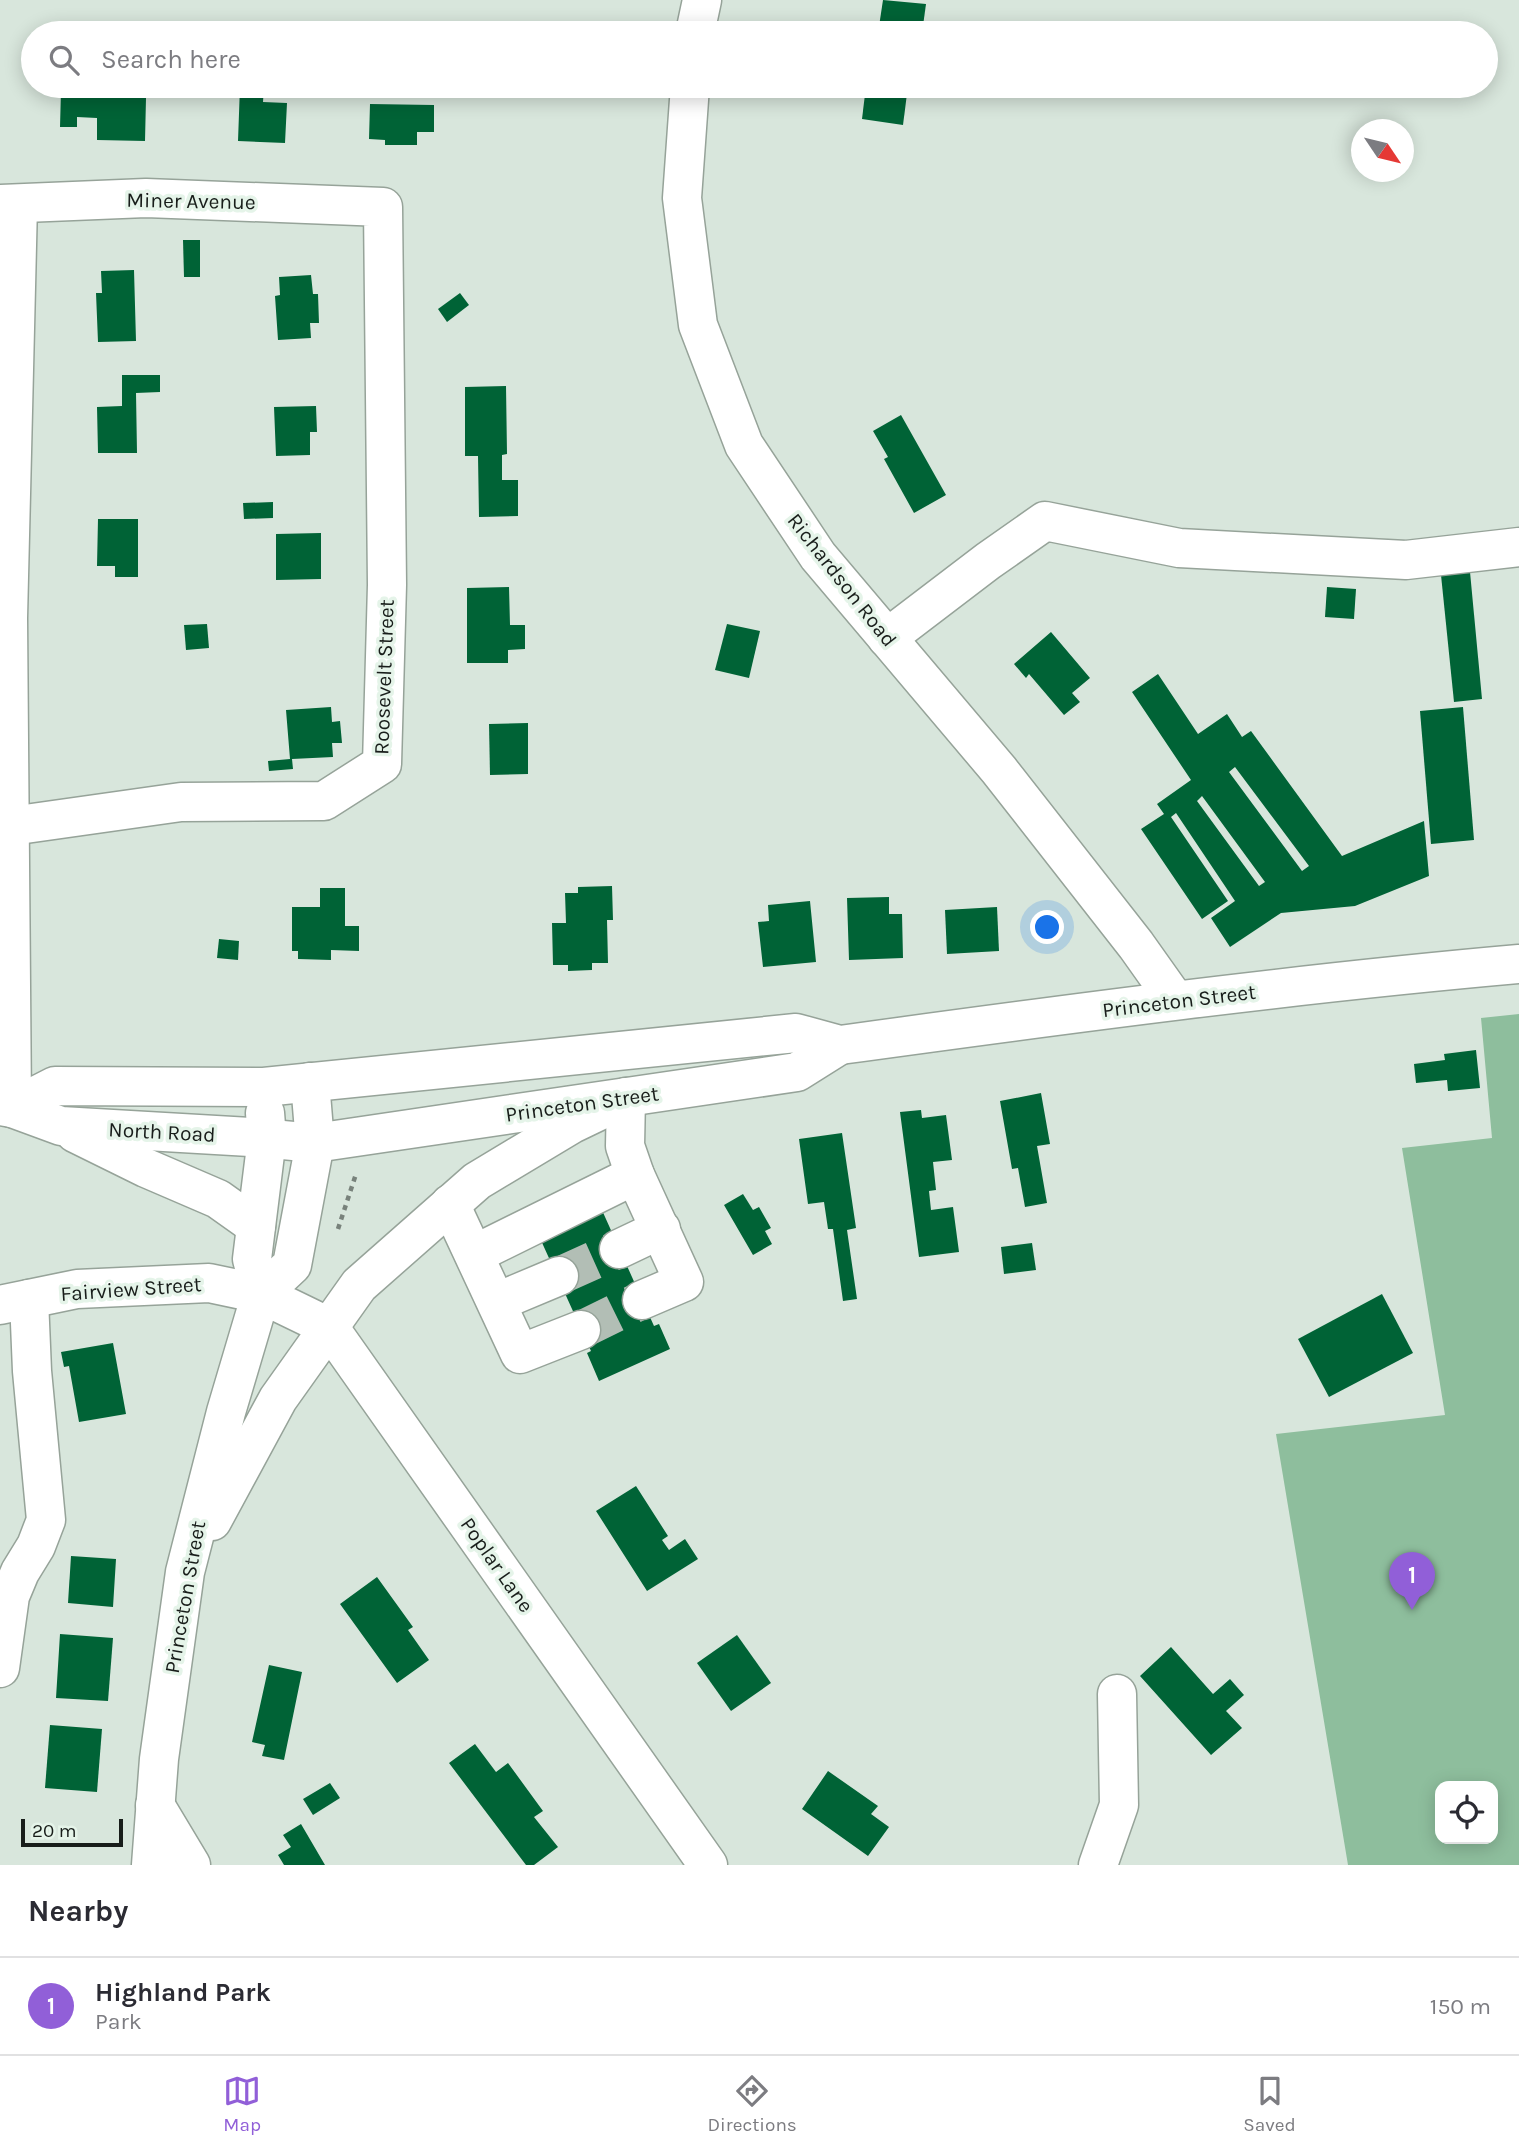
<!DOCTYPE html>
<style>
body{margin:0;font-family:Karla,sans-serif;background:#f2f2f3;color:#2b2b33}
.controls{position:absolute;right:21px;bottom:21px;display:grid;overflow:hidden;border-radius:14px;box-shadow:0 4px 18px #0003}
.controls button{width:63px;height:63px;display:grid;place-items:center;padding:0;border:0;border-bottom:2px solid #e1e1e2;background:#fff;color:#2b2b33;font:35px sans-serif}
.compass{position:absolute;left:1351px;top:119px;width:63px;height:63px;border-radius:50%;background:#fff;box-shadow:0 4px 18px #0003;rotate:125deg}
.scale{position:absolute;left:21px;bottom:18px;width:102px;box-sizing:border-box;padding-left:7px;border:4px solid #181d1a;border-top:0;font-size:19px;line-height:24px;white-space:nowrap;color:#181d1a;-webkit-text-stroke:5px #e5f4e9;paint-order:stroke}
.you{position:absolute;left:1048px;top:928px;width:24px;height:24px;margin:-18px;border:5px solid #fff;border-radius:50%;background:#1a73e8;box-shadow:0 0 0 10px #1a73e833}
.badge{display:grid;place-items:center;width:46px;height:46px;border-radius:50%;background:#915fd8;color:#fff;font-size:23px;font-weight:700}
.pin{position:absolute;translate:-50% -58px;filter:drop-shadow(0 2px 4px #0008)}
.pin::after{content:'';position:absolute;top:37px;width:24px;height:21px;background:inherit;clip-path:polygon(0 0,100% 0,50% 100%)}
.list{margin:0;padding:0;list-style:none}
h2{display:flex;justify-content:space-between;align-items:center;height:91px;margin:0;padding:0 28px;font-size:30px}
h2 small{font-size:23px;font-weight:400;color:#7c7c81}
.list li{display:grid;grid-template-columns:46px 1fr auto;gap:21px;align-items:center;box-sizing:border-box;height:98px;padding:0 28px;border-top:2px solid #e1e1e2}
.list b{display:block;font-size:26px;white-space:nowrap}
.list p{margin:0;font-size:23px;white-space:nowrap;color:#7c7c81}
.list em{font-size:23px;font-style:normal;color:#7c7c81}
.icon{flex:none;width:38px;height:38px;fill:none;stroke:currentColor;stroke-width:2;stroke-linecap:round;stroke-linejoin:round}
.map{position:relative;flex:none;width:1519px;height:1865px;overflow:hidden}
.search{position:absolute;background:#fff;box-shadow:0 4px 18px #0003;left:21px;right:21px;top:21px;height:77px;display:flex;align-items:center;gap:18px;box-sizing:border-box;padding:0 24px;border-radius:38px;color:#7c7c81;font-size:26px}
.sheet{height:189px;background:#fff}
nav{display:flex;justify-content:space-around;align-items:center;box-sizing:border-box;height:98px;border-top:2px solid #e1e1e2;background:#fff;font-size:19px;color:#7c7c81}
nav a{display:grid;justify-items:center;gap:4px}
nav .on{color:#915fd8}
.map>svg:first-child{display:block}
</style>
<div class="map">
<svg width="1519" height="1865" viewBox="0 0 1519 1865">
<rect width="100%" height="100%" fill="#d8e6dc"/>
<path fill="#8ebe9d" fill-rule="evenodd" d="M1519,1014v851h-171l-72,-431 169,-19 -43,-267 90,-10 -11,-120zM1440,1786h53v53h-53z"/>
<g fill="#006336" fill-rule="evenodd">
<path d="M883,0l43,4 -4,29h-44z"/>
<path d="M240,86h24l-1,16 24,1 -2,40 -47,-2z"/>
<path d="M866,86h42l-5,39 -41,-6z"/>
<path d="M61,90l42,1v6l43,1 -1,43 -48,-1v-22l-20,-1v10h-17z"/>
<path d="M370,104l64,1v27h-17v13h-32v-5l-16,-1z"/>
<path d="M183,240h17v37h-16z"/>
<path d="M134,270l2,71 -38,1 -2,-49h6l-1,-22z"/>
<path d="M311,275l2,19h5l1,29h-9l1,15 -33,2 -3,-44 5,-1 -1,-18z"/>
<path d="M460,293l9,12 -22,17 -9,-13z"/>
<path d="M122,375h38v17l-24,1 1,60h-39l-1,-46 25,-1z"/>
<path d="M506,386l1,68 -5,1v25h16v36l-39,1 -1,-61h-13v-69z"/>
<path d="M316,406l1,26h-7v23l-34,1 -2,-49z"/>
<path d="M901,415l45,80 -32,18 -30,-54 4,-2 -15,-26z"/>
<path d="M273,502v16l-29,1 -1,-16z"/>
<path d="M98,519h40v58h-23v-11h-18z"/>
<path d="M321,533v46l-45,1v-46z"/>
<path d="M1470,572l12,127 -28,3 -13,-127z"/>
<path d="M509,587l1,38h15v24l-17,1v13h-41v-75z"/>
<path d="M1327,587l29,2 -2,30 -29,-2z"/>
<path d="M207,624l2,24 -23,2 -2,-25z"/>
<path d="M727,624l33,7 -11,47 -34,-8z"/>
<path d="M1051,632l39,46 -18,15 8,9 -16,13 -35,-41 -3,4 -12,-14z"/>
<path d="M1158,674l40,60 29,-20 15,23 9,-6 91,125 82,-35 5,55 -74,30 -74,7 -51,34 -19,-29 24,-17 -59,-88 -5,4 57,84 -26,18 -61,-90 23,-15 -7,-10 34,-24 -59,-88zM1235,767l74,99 -7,5 -73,-99zM1202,796l63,86 -6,4 -62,-85z"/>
<path d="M331,707l1,15 8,-1 2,22h-10l1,14 -41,2 1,10 -24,2 -1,-10 22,-2 -4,-49z"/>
<path d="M1463,707l11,133 -43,4 -11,-133z"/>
<path d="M528,723v51l-38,1 -1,-51z"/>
<path d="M612,886l1,34h-6l1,43h-16v7l-24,1v-6h-15l-1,-42h14l-1,-30h13v-6z"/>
<path d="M320,888h25v38h14v25l-28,-1v10l-33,-1v-8h-6v-44h28z"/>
<path d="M889,897v17h13l1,44 -54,2 -2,-62z"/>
<path d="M810,901l6,61 -53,5 -5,-45 11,-1 -1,-16z"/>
<path d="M997,907l2,44 -52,3 -2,-44z"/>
<path d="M219,939l20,2 -1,19 -21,-2z"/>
<path d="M1476,1050l4,38 -32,3 -1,-11 -31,3 -2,-19 31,-4 -1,-6z"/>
<path d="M1041,1093l9,51 -13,2 10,57 -22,4 -7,-39 -6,1 -12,-68z"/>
<path d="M921,1110l1,8 24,-3 6,45 -19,2 3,28 -7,1 2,19 22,-3 6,45 -40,5 -19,-145z"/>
<path d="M842,1133l14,95 -9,2 10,69 -14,2 -10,-72h-5l-4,-27 -16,2 -9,-65z"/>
<path d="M743,1194l10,16 6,-3 12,21 -6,3 7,13 -19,11 -29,-50z"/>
<path d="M601,1208l53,118 5,-2 11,25 -71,32 -12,-28 4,-2 -52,-115z"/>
<path d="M1032,1243l4,27 -32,4 -3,-27z"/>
<path d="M1382,1294l31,59 -84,44 -31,-58z"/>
<path d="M113,1343l13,71 -47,8 -10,-56 -5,1 -3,-15z"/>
<path d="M636,1486l32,50 -6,4 7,10 16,-11 13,20 -51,32 -51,-80z"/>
<path d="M71,1556l45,3 -3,48 -45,-4z"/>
<path d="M377,1577l36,50 -5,3 21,30 -32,23 -57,-79z"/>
<path d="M60,1634l53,4 -5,63 -52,-3z"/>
<path d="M737,1635l34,48 -40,28 -34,-48z"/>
<path d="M1171,1647l42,47 17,-15 14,16 -18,16 16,17 -31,27 -71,-79z"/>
<path d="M269,1665l33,7 -18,88 -22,-4 3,-11 -13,-3z"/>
<path d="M50,1725l52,4 -5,63 -52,-4z"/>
<path d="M475,1744l21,28 12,-9 35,48 -9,6 24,30 -24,18h-8l-77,-102z"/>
<path d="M828,1771l50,35 -7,8 18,13 -21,29 -66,-47z"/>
<path d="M330,1783l10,15 -27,17 -10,-16z"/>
<path d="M301,1824l24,41h-41l-6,-10 13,-8 -8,-12z"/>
</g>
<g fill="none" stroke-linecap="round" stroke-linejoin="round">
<g stroke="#b2beb5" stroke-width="38" stroke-dasharray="38 19" stroke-linecap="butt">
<path d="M559,1276l60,-27"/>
<path d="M581,1330l61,-30"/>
</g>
<g stroke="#96a399" stroke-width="41">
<g id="minor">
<path d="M695,33l7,-33"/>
<path d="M690,86l-8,112 16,127 46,120 74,111 181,214 137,175 39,55"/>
<path d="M0,204l146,-6 237,9 4,378 -5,179 -58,37 -143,1 -170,24"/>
<path d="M887,638l101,-77 57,-40 134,27 227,12 113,-13"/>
<path d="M626,1097l-1,49 10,29 49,107 -42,18"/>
<path d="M12,1108l-4,-490 10,-414"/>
<path d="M450,1204l70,150 61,-24"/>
<path d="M619,1249l42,-20"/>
<path d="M475,1254l160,-79"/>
<path d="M497,1302l62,-26"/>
<path d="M0,1305l77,-16 132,-6 52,11 68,33 379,538"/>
<path d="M0,1668l10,-72 10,-24 16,-26 10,-26 -14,-149 -3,-72"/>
<path d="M155,1805l36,60"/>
<path d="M1098,1865l21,-60 -2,-111"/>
</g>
</g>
<g stroke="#96a399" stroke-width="41">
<g id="major">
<path d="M0,1106l12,2 49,18 189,11 65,6 482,-71 43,-27"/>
<path d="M12,1108l43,-22 209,1 532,-54 44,12c226,-31 452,-61 679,-81"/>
<path d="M75,1133l71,35 72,31 38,27"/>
<path d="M261,1294l-9,-35 15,-121 -2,-25"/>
<path d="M212,1521l66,-122 81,-114 118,-104 95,-57 27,-13"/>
<path d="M151,1865l8,-106 26,-187 41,-160 35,-118 31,-29 23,-122 -5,-61"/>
</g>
</g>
<path stroke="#78827b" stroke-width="4.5" stroke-dasharray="5 5" stroke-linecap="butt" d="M338,1229l18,-55"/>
<use href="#minor" stroke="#fff" stroke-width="38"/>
<use href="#major" stroke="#fff" stroke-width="38"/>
</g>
<g text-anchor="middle" stroke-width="7" stroke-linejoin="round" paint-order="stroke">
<g font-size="21" fill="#181d1a" stroke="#e5f4e9">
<text transform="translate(191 201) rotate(1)" y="7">Miner Avenue</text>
<text transform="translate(842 580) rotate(52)" y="7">Richardson Road</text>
<text transform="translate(384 677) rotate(-88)" y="7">Roosevelt Street</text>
<text transform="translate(1179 1001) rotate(-7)" y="7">Princeton Street</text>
<text transform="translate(582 1104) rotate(-8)" y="7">Princeton Street</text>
<text transform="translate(162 1132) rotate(3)" y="7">North Road</text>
<text transform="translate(131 1289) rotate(-4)" y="7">Fairview Street</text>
<text transform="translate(497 1565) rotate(55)" y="7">Poplar Lane</text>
<text transform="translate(185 1597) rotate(-80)" y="7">Princeton Street</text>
</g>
</g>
</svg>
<div class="controls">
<button><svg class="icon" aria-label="locate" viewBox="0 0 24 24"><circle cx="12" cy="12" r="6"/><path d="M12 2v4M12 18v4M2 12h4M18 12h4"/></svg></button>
</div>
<svg class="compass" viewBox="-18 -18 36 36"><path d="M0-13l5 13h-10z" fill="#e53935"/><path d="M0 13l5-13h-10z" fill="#7c7c81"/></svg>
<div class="scale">20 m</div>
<div class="you"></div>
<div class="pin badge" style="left:1412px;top:1610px">1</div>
<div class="search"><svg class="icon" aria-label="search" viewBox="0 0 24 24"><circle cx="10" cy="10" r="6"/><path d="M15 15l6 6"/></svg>Search here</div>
</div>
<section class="sheet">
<h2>Nearby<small></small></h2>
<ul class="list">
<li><span class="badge">1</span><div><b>Highland Park</b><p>Park</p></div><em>150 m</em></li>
</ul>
</section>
<nav>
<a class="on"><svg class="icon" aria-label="map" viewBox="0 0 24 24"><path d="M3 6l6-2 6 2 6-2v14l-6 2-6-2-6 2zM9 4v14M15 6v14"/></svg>Map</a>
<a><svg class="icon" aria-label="directions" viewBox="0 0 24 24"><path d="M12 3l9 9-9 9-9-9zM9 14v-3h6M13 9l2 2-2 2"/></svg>Directions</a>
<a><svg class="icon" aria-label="saved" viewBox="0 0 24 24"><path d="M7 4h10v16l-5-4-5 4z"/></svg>Saved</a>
</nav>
